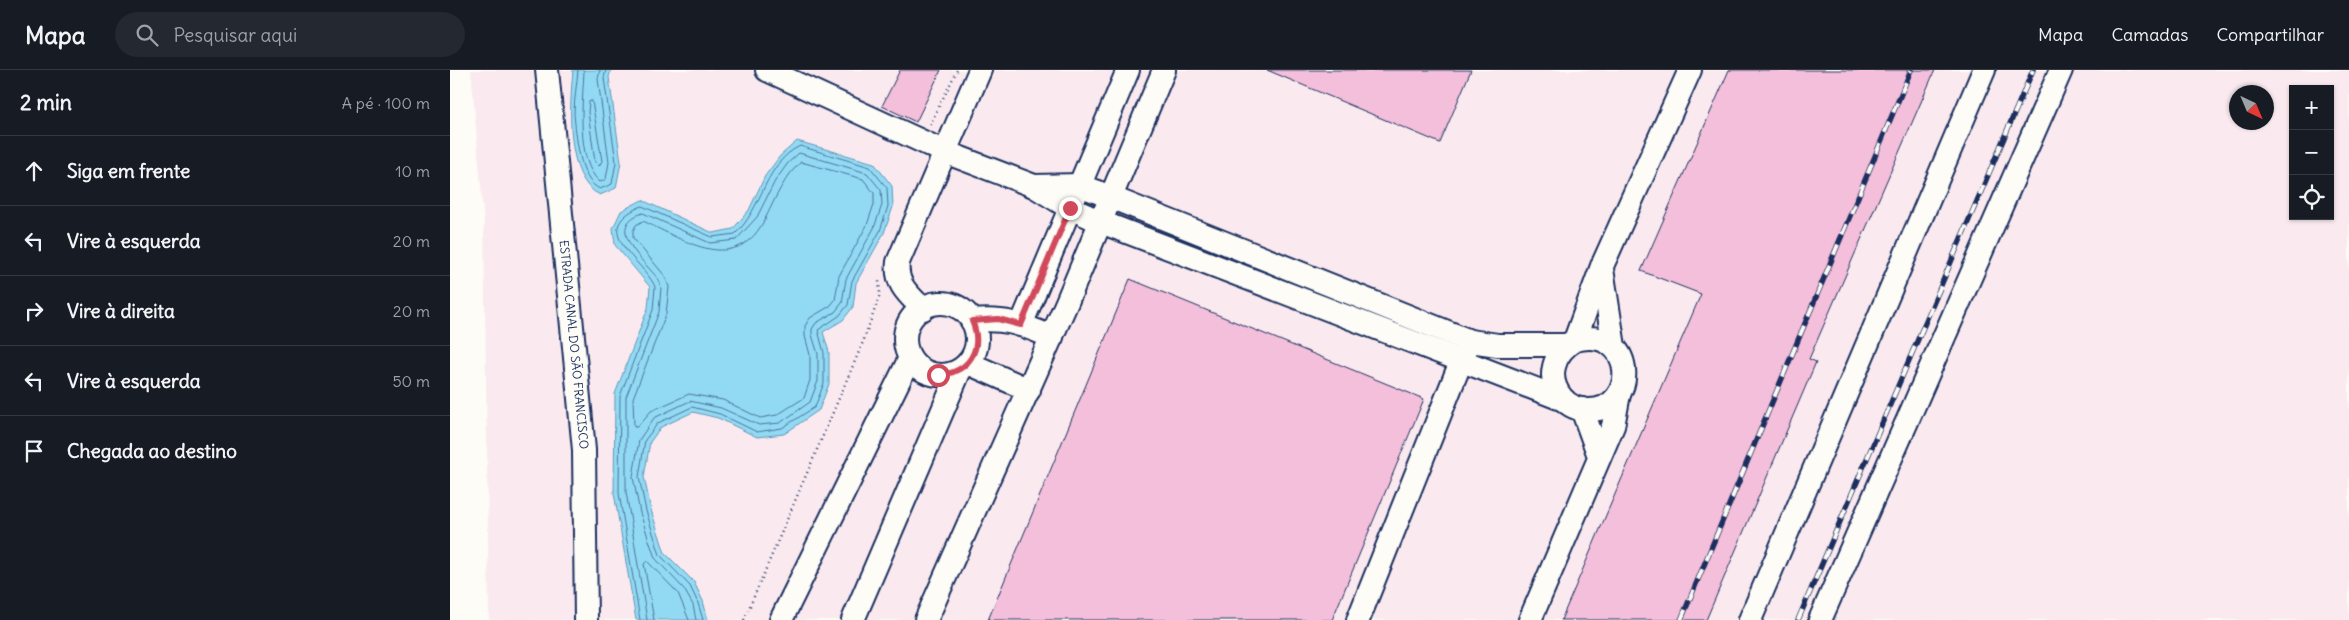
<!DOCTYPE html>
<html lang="pt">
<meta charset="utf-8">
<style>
body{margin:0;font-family:Delius,sans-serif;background:#242831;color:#f1f3f6}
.controls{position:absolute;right:15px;top:15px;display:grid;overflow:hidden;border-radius:0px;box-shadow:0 1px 4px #0004}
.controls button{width:45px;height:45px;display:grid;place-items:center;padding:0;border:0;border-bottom:1px solid #363941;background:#171b24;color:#f1f3f6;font:25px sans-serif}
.compass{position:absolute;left:1779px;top:15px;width:45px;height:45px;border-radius:50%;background:#171b24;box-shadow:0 1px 4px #0004;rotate:136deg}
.stop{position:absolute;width:15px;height:15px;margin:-11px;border:4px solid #d1495b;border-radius:50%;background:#fff}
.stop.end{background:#d1495b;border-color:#fff;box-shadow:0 1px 5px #0008}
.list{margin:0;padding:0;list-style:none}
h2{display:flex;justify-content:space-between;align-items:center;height:65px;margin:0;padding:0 20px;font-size:21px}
h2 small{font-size:16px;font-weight:400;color:#9ea1a6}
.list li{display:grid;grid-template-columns:32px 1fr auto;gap:15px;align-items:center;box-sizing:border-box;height:70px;padding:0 20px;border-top:1px solid #363941}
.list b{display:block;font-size:19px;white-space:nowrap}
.list em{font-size:16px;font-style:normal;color:#9ea1a6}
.icon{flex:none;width:28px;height:28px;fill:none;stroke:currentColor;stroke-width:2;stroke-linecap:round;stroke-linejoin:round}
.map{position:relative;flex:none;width:1899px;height:550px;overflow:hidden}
header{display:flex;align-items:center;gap:30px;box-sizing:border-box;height:70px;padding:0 25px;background:#171b24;border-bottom:1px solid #363941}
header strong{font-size:24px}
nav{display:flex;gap:28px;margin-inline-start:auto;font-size:18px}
.search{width:350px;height:45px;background:#242831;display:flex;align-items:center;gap:12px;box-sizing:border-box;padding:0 18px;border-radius:28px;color:#9ea1a6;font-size:19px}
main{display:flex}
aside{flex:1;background:#171b24}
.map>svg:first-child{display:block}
</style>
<header>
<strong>Mapa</strong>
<div class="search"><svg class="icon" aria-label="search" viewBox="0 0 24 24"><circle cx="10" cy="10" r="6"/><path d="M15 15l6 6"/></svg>Pesquisar aqui</div>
<nav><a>Mapa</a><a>Camadas</a><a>Compartilhar</a></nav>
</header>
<main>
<aside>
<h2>2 min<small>A pé · 100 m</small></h2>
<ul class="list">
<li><svg class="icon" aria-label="ahead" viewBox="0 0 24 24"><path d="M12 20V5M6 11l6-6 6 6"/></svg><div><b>Siga em frente</b></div><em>10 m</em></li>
<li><svg class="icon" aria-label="left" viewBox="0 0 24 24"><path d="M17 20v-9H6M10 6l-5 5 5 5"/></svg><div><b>Vire à esquerda</b></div><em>20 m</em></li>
<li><svg class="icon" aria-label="right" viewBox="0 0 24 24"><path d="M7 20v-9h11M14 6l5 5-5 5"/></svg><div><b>Vire à direita</b></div><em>20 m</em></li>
<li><svg class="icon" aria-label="left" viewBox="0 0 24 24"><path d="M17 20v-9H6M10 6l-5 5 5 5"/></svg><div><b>Vire à esquerda</b></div><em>50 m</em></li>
<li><svg class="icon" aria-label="arrive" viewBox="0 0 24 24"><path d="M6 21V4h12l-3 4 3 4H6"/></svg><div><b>Chegada ao destino</b></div></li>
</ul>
</aside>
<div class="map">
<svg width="1899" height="550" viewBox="0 0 1899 550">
<rect width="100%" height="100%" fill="#fdfcf7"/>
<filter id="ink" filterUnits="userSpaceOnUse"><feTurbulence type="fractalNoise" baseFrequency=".02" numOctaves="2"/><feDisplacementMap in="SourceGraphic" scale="10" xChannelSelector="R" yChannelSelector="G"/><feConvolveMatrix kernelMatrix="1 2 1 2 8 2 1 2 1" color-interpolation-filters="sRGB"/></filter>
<g filter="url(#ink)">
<path fill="#faeaef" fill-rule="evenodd" d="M21,0h1878v550h-1860l-5,-397zM1843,19h37v127h-37zM1786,22h30v30h-30z"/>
<g fill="#92daf4" stroke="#6296b8">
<path d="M123,0h38l-2,7 12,85 -5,26 -16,7c-36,-16 -30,-92 -27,-125z"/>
<path d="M347,71l77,22 18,23 1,21 -9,26 -28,50 -3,24 -10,13 -20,12 6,20v32l-10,26 -35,24 -27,3 -39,-19 -25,-6 -32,15 -11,15 -6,35 7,33 14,43 29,29 9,19 5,19h-72l-22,-127 1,-99 33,-86 2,-21 -35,-42 -2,-17 8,-17 21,-11 71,33 20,-4 16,-19 16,-34 15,-20z"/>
</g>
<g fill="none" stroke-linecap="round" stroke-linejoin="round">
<g stroke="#4b739a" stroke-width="1">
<path d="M128,0c-1,14 -4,29 -4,44 2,19 5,67 26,75l12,-5 4,-22 -12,-84 2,-8"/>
<path d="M134,0c-1,30 -9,91 16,112l6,-3 3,-17 -11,-83 2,-9"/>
<path d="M142,31l10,60 -3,5 -4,-4 -7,-50 1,-10z"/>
<path d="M351,92l62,17 11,14v11l-7,21 -28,51 -4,24 -5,6 -20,12 -5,8v10l5,19v25l-6,18 -27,17 -17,3 -37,-18 -34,-6 -38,17 -14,16h-3l-1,-29 33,-84 3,-27 -4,-11 -32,-38v-7l3,-6 7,-4c43,20 94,56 123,-4 10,-20 18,-40 35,-55z"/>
<path d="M190,550l-21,-127 1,-97 33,-86 2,-23c-10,-26 -70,-57 -13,-81l70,31 23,-3c27,-24 30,-72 65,-88l70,21 17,21 1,18 -8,25 -28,50 -4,24 -9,11 -21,14 6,23v30l-9,24 -33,21 -25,4 -37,-18 -28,-7 -34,16 -13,17 -6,37 7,34 14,44 30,31 8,17 5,17"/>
<path d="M197,550l-21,-128v-95l33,-85 2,-24 -2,-8c-14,-18 -57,-54 -16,-67l67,30 26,-3 21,-23 18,-36 13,-18 11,-10 68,20 14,17 1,15 -8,23 -28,51 -4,24 -7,9 -19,11 -4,6v6l6,19v27l-8,21 -30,21 -21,2 -38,-17 -31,-7 -36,17 -15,22 -6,37 7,36 15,45 29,31 9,16 3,15"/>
<path d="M204,550l-10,-56 3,-3 31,32 11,27"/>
</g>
</g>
<g fill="#f4bfdb" stroke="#1b2f5e">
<path d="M450,0h41l-25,52 -34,-16z"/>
<path d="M817,0h204l-31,73z"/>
<path d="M1279,0h206l-126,289 7,3 -110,258h-145l140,-326 -60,-23z"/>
<path d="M680,209l294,120 -92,221h-344z"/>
</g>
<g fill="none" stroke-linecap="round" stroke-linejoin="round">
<g stroke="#1b2f5e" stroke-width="26">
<g id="minor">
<path id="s1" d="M97,0l37,380 2,170"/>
<path d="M317,0l178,82 89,34 36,22 31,14 463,178"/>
<path d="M584,116l46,-1 390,156 28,4h68"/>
<path d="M1152,199l12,78"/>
<circle cx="491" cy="269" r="36"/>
<path d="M473,239c-15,-15 -28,-25 -25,-47l82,-192"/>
<path d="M522,251c35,-3 48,3 80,16"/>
<path d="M571,255l107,-255"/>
<path d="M1125,270c61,-16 65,70 14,70 -10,0 -20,-4 -27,-12 -17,-21 -8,-46 13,-58l27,-74 88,-196"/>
<path d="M518,293l61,27"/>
<path d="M1132,339l17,47"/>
<path d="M331,550l129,-262"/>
<path d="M403,550l107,-250"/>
<path d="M476,550l141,-318 97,-232"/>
<path d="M908,550l108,-271"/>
<path d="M1080,550l83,-194 6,-32"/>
<path d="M1300,550l234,-550"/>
<path d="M1370,550l241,-550"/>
</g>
</g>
<g stroke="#1b2f5e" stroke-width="2.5" stroke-dasharray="1 4" stroke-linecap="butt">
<path d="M480,55l27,-55"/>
<path d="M294,550l117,-273 19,-52 -1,-14"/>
</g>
<use href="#minor" stroke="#fdfcf7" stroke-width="22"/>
<g stroke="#1b2f5e" stroke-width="5.5">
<g id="rail">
<path d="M1231,550l230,-550"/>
<path d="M1348,550l235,-550"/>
</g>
</g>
<use href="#rail" stroke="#fdfcf7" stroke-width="4" stroke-dasharray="11" stroke-linecap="butt"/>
</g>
</g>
<g fill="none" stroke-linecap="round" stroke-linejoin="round" filter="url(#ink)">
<path stroke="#d1495b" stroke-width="6" d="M488,305c31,-2 46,-26 34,-54l26,-2 23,6 49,-117"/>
</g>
<g text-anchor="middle" stroke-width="4" stroke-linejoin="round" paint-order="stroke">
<g font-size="12" fill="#1b2f5e" stroke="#fdfcf7">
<text dy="4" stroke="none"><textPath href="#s1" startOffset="276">ESTRADA CANAL DO SÃO FRANCISCO</textPath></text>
</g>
</g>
</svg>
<div class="controls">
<button>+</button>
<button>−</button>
<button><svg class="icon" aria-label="locate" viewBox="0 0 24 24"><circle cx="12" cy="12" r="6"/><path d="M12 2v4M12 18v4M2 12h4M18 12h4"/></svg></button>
</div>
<svg class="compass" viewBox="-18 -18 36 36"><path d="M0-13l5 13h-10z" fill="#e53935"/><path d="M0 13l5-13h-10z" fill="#9ea1a6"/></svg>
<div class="stop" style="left:488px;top:305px"></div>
<div class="stop end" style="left:620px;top:138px"></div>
</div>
</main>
